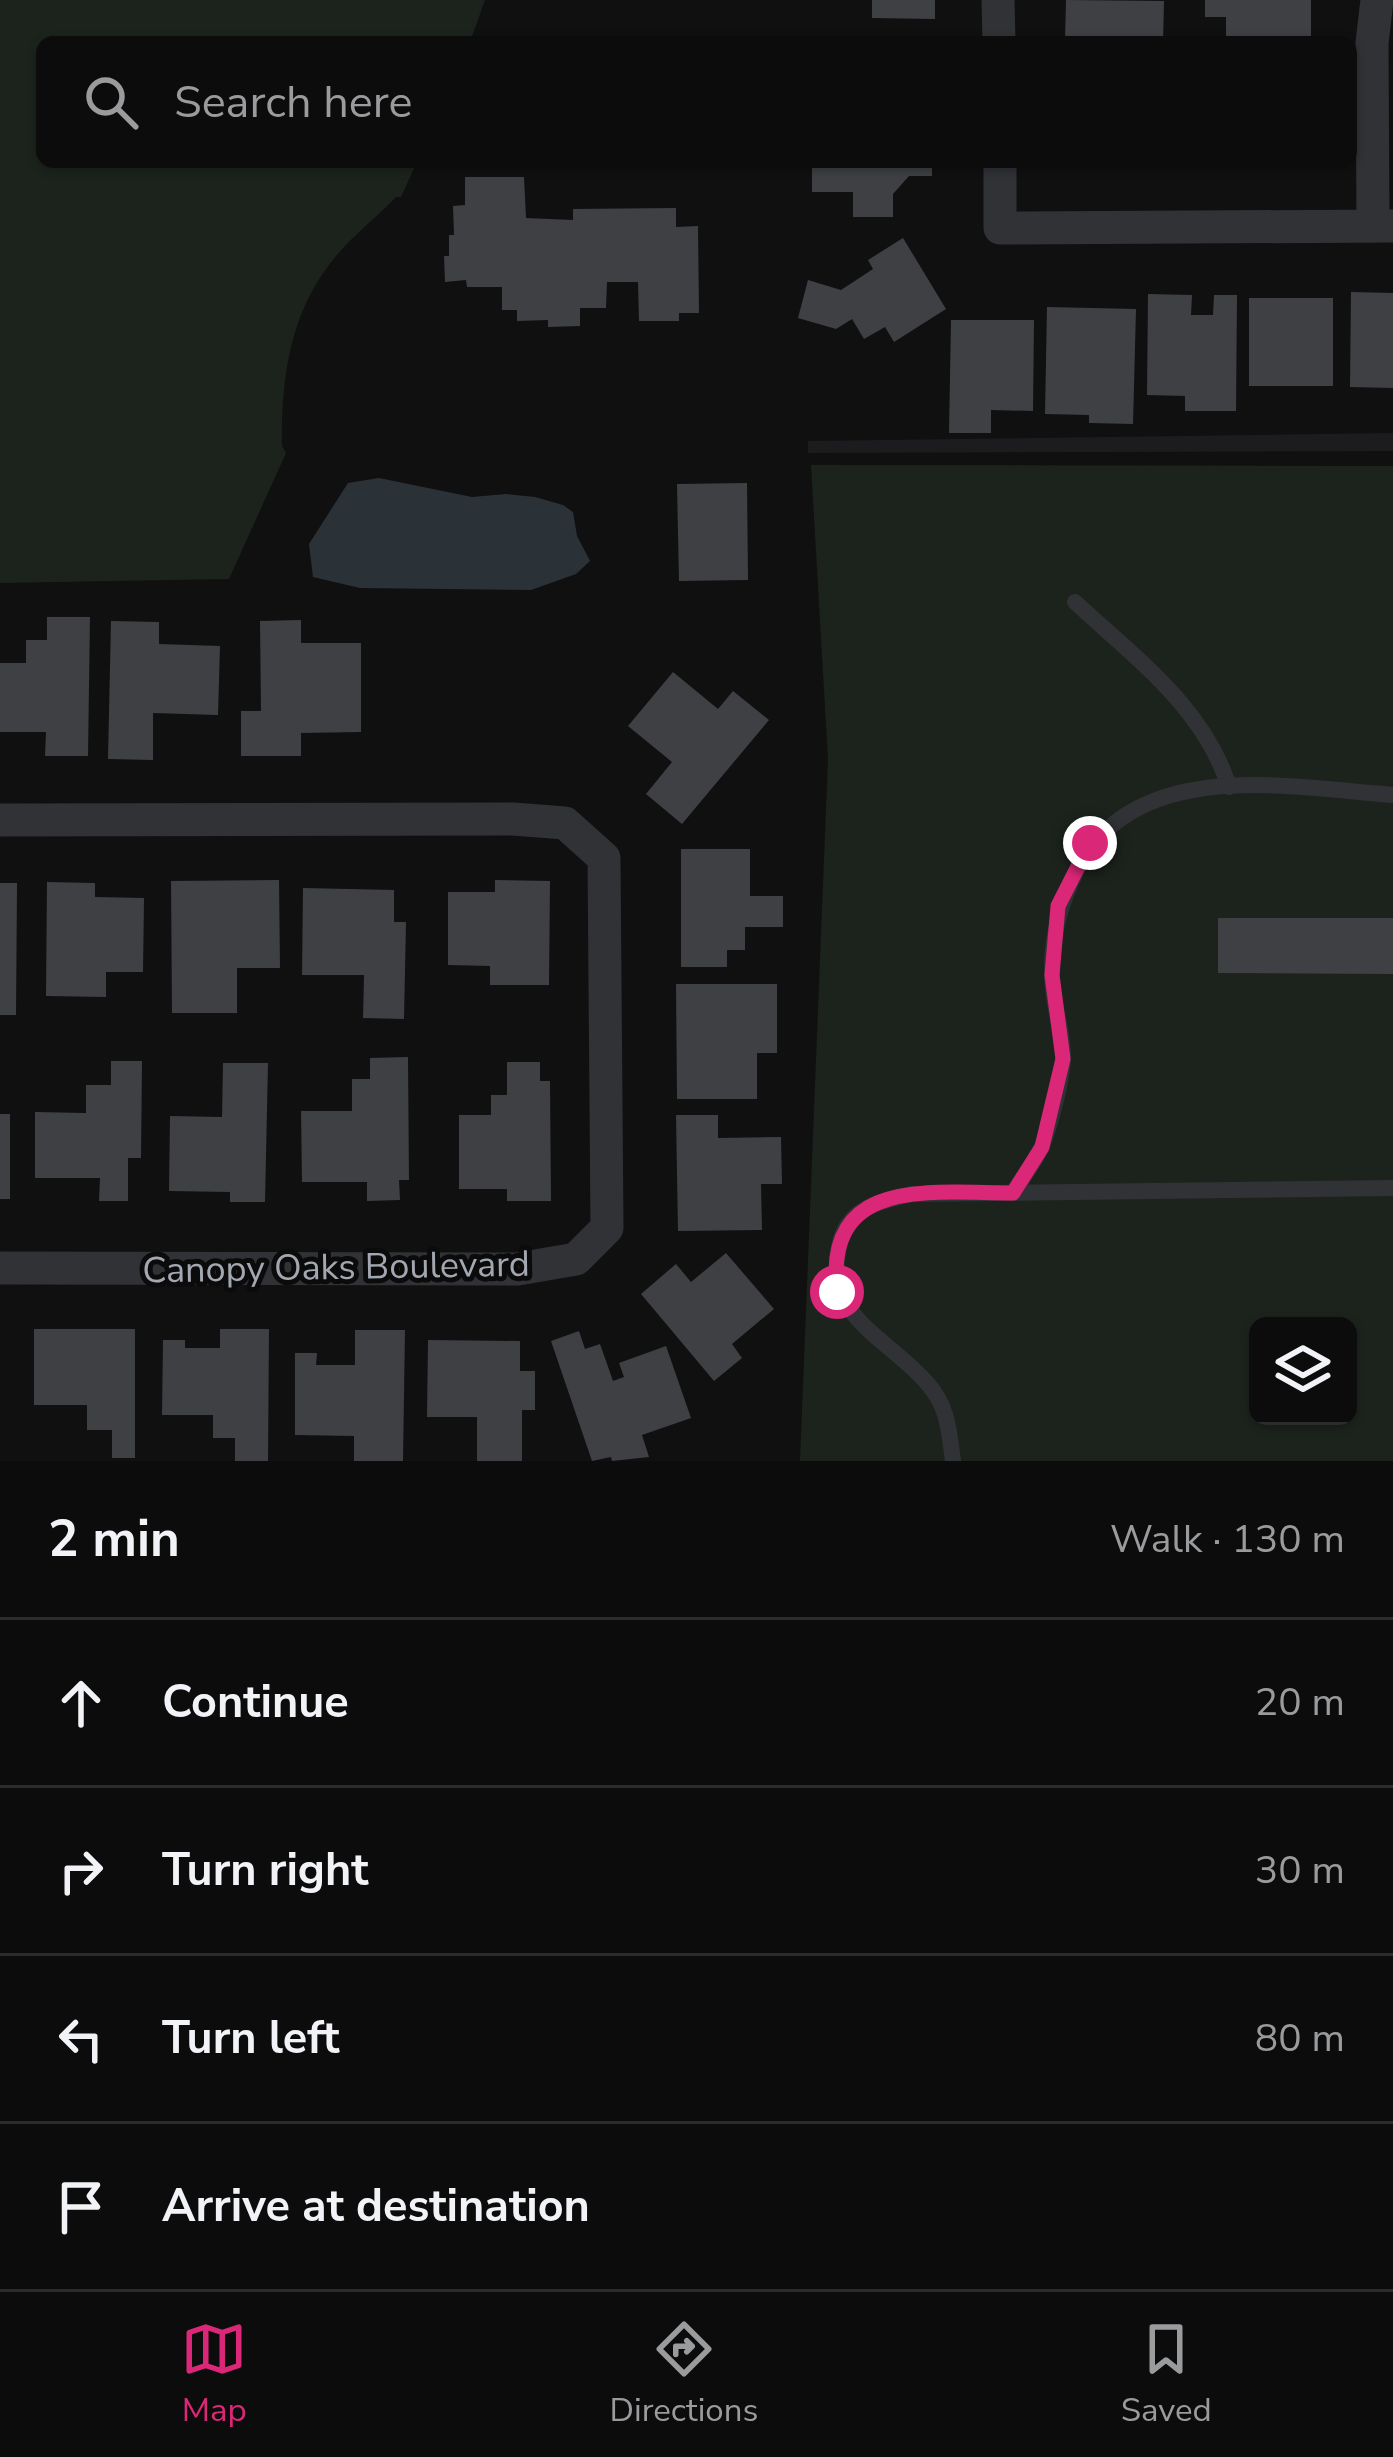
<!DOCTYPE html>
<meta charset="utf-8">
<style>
body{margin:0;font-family:"Nunito Sans",sans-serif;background:#1a1a1b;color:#f1f3f6}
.controls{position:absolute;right:36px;bottom:36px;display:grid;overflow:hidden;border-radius:18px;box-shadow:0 3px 9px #0004}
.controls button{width:108px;height:108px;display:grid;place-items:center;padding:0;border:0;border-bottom:3px solid #2c2c2e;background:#0c0c0d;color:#f1f3f6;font:60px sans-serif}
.stop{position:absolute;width:36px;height:36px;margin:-27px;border:9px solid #db2777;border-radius:50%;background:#fff}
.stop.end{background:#db2777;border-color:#fff;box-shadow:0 3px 12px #0008}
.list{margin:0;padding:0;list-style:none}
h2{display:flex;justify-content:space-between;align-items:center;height:156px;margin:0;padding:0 48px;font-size:51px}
h2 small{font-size:39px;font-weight:400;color:#9a9b9d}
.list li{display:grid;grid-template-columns:78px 1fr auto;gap:36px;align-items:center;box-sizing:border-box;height:168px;padding:0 48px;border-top:3px solid #2c2c2e}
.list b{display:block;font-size:45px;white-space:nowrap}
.list em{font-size:39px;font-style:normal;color:#9a9b9d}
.icon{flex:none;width:66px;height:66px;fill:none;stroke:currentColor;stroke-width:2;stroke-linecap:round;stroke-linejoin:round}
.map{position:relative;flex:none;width:1393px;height:1461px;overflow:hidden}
.search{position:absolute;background:#0c0c0d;box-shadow:0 3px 9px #0004;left:36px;right:36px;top:36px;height:132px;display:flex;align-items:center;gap:30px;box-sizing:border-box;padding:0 42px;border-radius:18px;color:#9a9b9d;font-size:45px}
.sheet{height:828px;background:#0c0c0d}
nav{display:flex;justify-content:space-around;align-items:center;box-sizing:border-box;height:168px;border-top:3px solid #2c2c2e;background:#0c0c0d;font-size:33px;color:#9a9b9d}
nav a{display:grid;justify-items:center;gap:6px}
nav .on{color:#db2777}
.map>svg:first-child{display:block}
</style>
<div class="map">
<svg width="1393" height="1461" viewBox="0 0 1393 1461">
<rect width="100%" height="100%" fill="#101011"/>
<path fill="#1c1c1e" d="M1393,433v18l-585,2v-12z"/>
<g fill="#1c231d" fill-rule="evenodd">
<path d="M0,0h485l-15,42h-428v120h375l-16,35h-5c-21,22 -49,43 -67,68 -40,52 -48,117 -47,181l4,7 -57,126 -229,4z"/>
<path d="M811,465l582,1v995h-593l28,-702zM1258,1326h90v90h-90z"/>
</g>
<path fill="#2a3238" d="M379,478l93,19 34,-3 29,3 28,8 10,7 4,24 13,25 -14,13 -45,16 -171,-2 -47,-11 -4,-33 39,-61z"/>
<g fill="#3f4044">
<path d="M872,0h63v19l-63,-1z"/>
<path d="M1066,0l98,1 -1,41h-98z"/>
<path d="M1205,0h106v42l-85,-3v-22h-21z"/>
<path d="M812,162h120v14h-23l-16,18v23h-40v-25h-41z"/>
<path d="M465,177h59l2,41 47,2v-11l103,-1v19l22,-1 1,87h-20v8h-40l-1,-39h-31l-1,26h-26v18l-32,1v-7l-31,1v-11h-15v-23h-35l-1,-7 -21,2 -1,-26h5v-21h5l-1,-29 12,-1z"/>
<path d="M903,238l43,71 -52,33 -9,-15 -21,12 -12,-20 -16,10 -38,-11 10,-38 33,10 32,-21 -5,-9z"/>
<path d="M1351,292l42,1v95l-43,-1z"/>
<path d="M1148,294l44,1 -1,20h22l1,-20h23l-1,116h-51v-15l-38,-1z"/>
<rect x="1249" y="298" width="84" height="88"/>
<path d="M1047,307l89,2 -3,115 -44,-1v-8l-44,-1z"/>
<path d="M951,320h83l-1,91 -42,-1v23h-42z"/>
<path d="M747,483l1,97 -69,1 -2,-97z"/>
<path d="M47,617h43l-2,139h-43l1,-24h-46v-69h26v-23h21z"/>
<path d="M301,620v23h60v89l-60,1v23h-60v-45h20l-1,-90z"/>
<path d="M111,621l48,1v22l61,2 -2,69 -65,-2v47l-45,-1z"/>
<path d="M673,672l45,37 15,-18 36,29 -87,104 -36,-30 26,-32 -44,-36z"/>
<path d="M681,849h69v47h33v31h-38v23h-18v17h-46z"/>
<path d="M279,880l1,88h-43v45h-65l-1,-132z"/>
<path d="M495,880l55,1 -1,104h-59v-19l-42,-1v-73h47z"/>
<path d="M47,882l48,1v14l49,1 -1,74h-37v25l-60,-1z"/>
<path d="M0,883h17l-1,132h-16z"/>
<path d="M303,888l91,2v32h12l-2,97 -41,-1 1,-43h-62z"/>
<path d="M1218,918h175v56l-175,-1z"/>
<path d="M676,984h101v69h-20v46h-80z"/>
<path d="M408,1057l1,123h-10l1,20 -33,1v-19h-65l-1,-71h51v-32h18v-21z"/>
<path d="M111,1061h31l-1,97h-13v43h-29l1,-23h-65v-66l51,1v-28h25z"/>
<path d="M507,1062h33v19h10l1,120h-44v-12h-48v-74h32v-20h16z"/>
<path d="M223,1063h45l-3,139h-35v-10l-61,-1 1,-75 52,1z"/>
<rect x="0" y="1114" width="10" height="85"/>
<path d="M676,1115h42v23l63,-1 1,47h-21l1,46 -84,1z"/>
<path d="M726,1253l48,56 -42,35 10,14 -28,23 -73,-87 35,-30 15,18z"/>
<path d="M34,1329h101v129h-23v-28h-25v-25h-53z"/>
<path d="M220,1329h49l-1,132h-33v-23h-22v-23h-51l1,-75h22v8h35z"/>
<path d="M355,1330h50l-2,131h-49v-25l-59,-1v-82h22l-1,12h39z"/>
<path d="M579,1331l6,18 15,-5 13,37 11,-4 -5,-14 47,-17 25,72 -49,17 7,22 -37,4 -1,-4 -19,4 -41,-120z"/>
<path d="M428,1340l92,1v30h15v39h-13v51h-45v-44h-50z"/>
</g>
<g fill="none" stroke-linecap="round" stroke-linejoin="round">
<g stroke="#313235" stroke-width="16">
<path d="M1075,602c59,55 129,105 154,185"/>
<path d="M1013,1193c9,-15 22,-30 29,-47 8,-20 21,-68 21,-89 0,-27 -11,-54 -11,-82 -1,-38 8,-72 25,-105 57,-114 212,-83 316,-75"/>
<path d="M953,1461c-4,-30 -5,-55 -26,-78 -41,-47 -106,-67 -87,-141 9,-35 41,-41 72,-48l481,-6"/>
</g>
<g stroke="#313235" stroke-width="33">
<path d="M998,0l1,42"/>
<path d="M1000,162v66l393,-2"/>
<path d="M1373,226l-1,-183 5,-43"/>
<path d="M0,820l513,-1 52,4 39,35 3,370 -31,31 -58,10 -518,-1"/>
</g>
</g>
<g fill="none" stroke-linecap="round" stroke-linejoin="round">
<path stroke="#db2777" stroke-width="15" d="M837,1292c-13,-117 95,-99 176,-99l29,-46 21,-88 -11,-84 6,-69 32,-63"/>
</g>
<g text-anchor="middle" stroke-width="10" stroke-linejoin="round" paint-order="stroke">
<g font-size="36" fill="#a2a7b0" stroke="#0b0b0c">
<text transform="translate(336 1266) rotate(-1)" y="13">Canopy Oaks Boulevard</text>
</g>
</g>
</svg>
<div class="controls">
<button><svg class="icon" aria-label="layers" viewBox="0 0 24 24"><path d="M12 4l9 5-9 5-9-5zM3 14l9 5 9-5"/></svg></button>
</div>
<div class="stop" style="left:837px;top:1292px"></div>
<div class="stop end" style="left:1090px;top:843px"></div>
<div class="search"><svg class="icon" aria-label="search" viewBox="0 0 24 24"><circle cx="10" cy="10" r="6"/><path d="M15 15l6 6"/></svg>Search here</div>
</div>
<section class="sheet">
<h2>2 min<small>Walk · 130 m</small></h2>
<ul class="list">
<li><svg class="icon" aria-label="ahead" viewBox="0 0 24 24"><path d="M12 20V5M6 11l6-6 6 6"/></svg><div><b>Continue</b></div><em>20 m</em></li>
<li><svg class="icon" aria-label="right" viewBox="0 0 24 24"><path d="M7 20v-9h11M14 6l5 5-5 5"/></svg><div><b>Turn right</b></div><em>30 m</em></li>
<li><svg class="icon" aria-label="left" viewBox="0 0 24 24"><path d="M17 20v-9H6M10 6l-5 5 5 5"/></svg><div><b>Turn left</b></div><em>80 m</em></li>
<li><svg class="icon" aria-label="arrive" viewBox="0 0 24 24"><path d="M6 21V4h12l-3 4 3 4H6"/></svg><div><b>Arrive at destination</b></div></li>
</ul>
</section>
<nav>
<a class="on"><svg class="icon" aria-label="map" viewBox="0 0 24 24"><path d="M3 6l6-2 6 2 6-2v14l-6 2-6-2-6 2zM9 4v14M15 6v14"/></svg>Map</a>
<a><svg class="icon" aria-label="directions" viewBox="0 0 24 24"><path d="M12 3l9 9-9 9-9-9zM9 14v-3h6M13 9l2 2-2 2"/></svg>Directions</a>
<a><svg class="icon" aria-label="saved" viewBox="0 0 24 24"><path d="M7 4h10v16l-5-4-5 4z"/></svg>Saved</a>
</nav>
